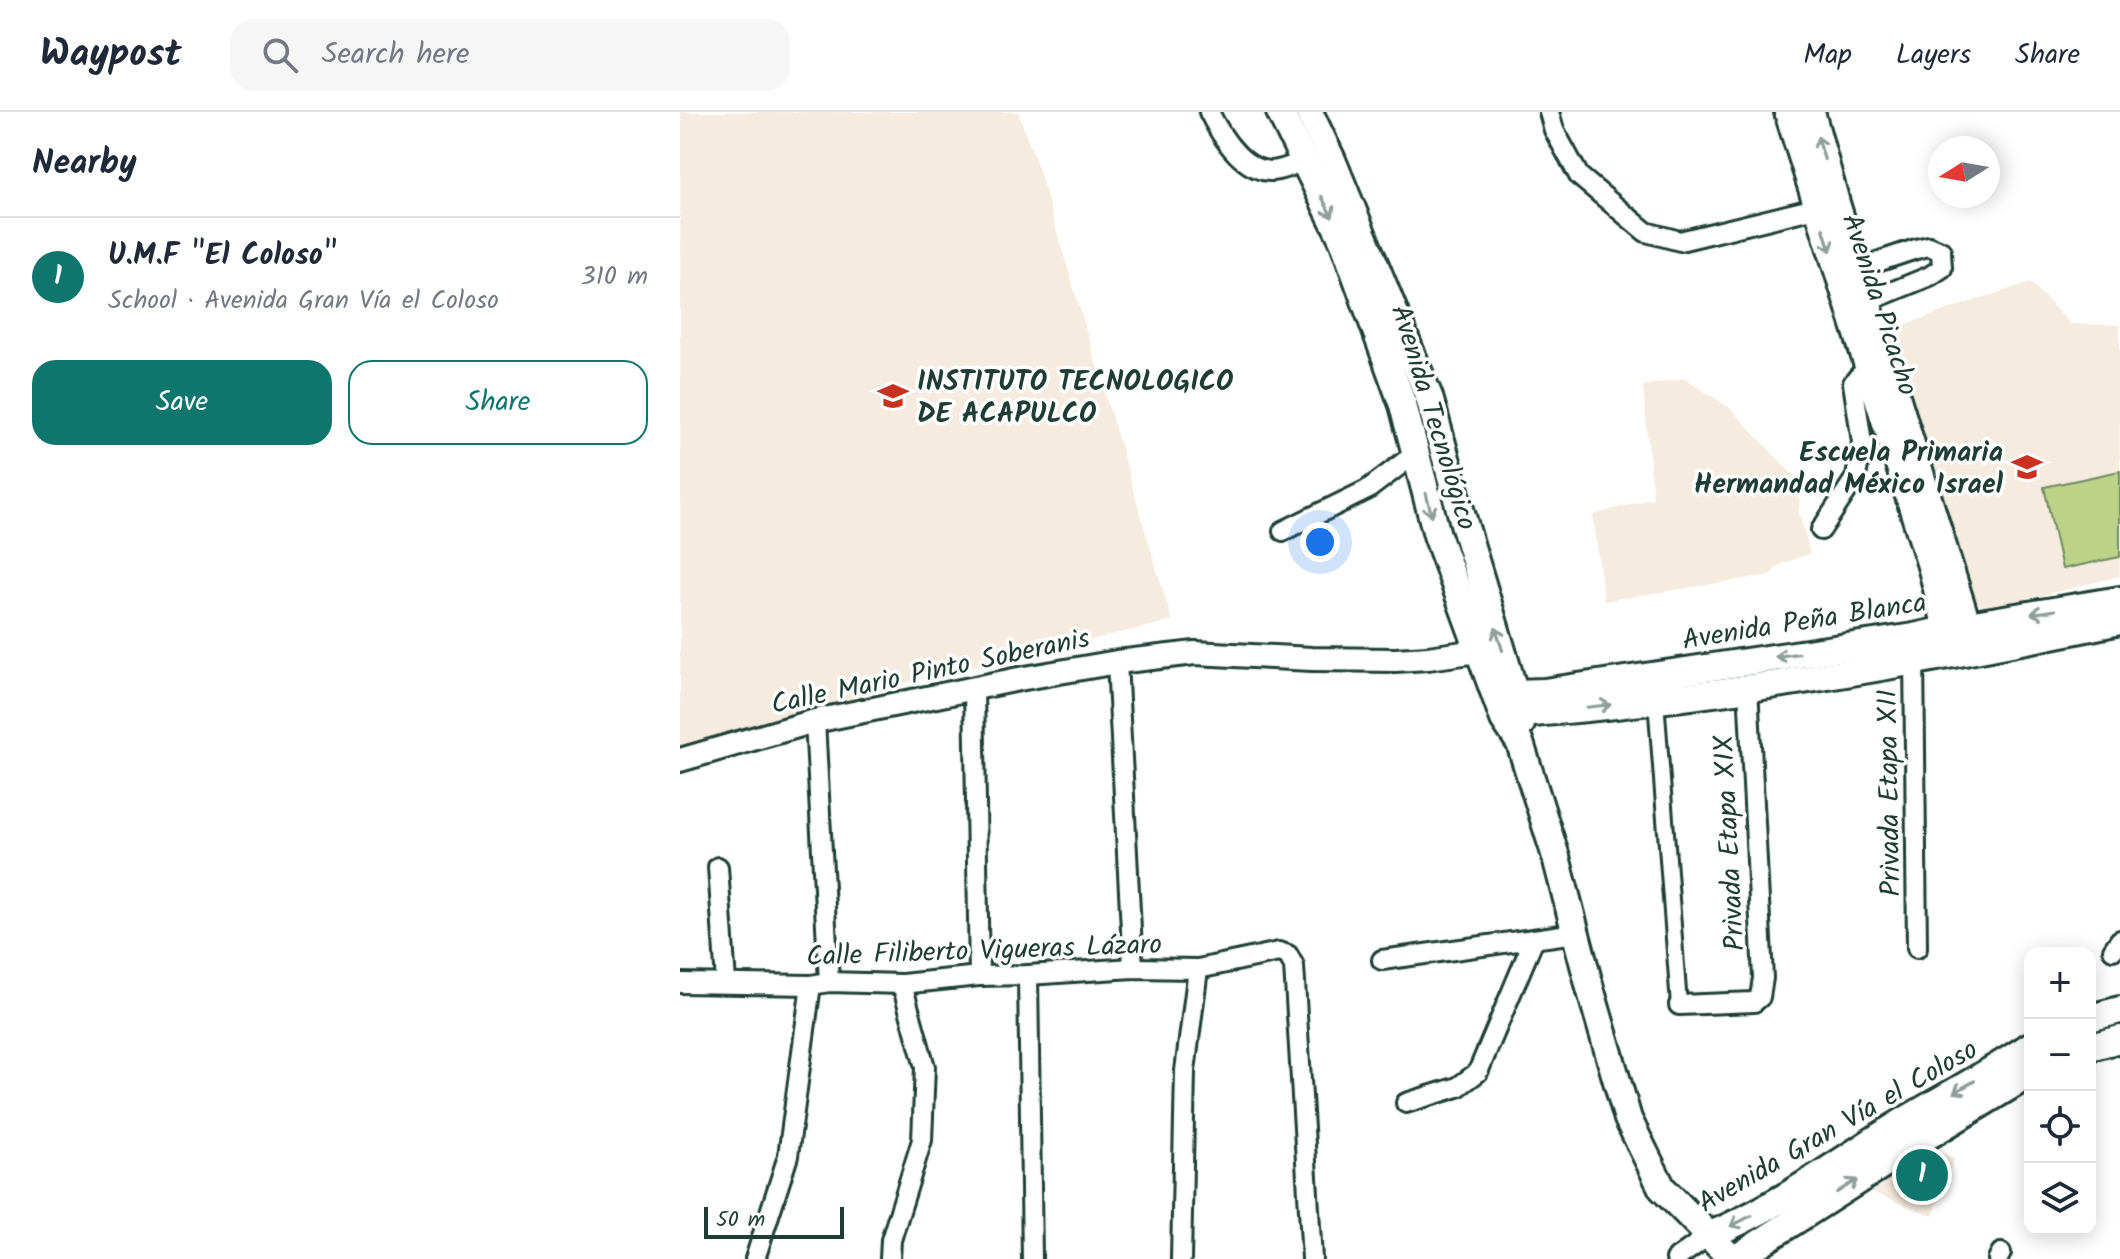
<!DOCTYPE html>
<meta charset="utf-8">
<style>
body{margin:0;font-family:Kalam,sans-serif;background:#f6f6f7;color:#1f2937}
.controls{position:absolute;right:24px;bottom:24px;display:grid;overflow:hidden;border-radius:16px;box-shadow:0 4px 20px #0003}
.controls button{width:72px;height:72px;display:grid;place-items:center;padding:0;border:0;border-bottom:2px solid #e0e1e3;background:#fff;color:#1f2937;font:40px sans-serif}
.compass{position:absolute;left:1248px;top:24px;width:72px;height:72px;border-radius:50%;background:#fff;box-shadow:0 4px 20px #0003;rotate:259deg}
.scale{position:absolute;left:24px;bottom:20px;width:140px;box-sizing:border-box;padding-left:8px;border:4px solid #1f3d34;border-top:0;font-size:22px;line-height:28px;white-space:nowrap;color:#1f3d34;-webkit-text-stroke:6px #fff;paint-order:stroke}
.you{position:absolute;left:640px;top:430px;width:28px;height:28px;margin:-20px;border:6px solid #fff;border-radius:50%;background:#1a73e8;box-shadow:0 0 0 12px #1a73e833}
.badge{display:grid;place-items:center;width:52px;height:52px;border-radius:50%;background:#0f766e;color:#fff;font-size:26px;font-weight:700}
.pin{position:absolute;translate:-50% -50%;border:4px solid #fff;box-shadow:0 2px 8px #0006}
.list{margin:0;padding:0;list-style:none}
h2{display:flex;justify-content:space-between;align-items:center;height:104px;margin:0;padding:0 32px;font-size:34px}
h2 small{font-size:26px;font-weight:400;color:#747a83}
.list li{display:grid;grid-template-columns:52px 1fr auto;gap:24px;align-items:center;box-sizing:border-box;height:120px;padding:0 32px;border-top:2px solid #e0e1e3}
.list b{display:block;font-size:30px;white-space:nowrap}
.list p{margin:0;font-size:26px;white-space:nowrap;color:#747a83}
.list em{font-size:26px;font-style:normal;color:#747a83}
.actions{display:flex;gap:16px;padding:24px 32px}
.actions a{flex:1;padding:18px 0;border:2px solid #0f766e;border-radius:24px;text-align:center;font-size:28px;color:#0f766e}
.actions .main{background:#0f766e;color:#fff}
.icon{flex:none;width:44px;height:44px;fill:none;stroke:currentColor;stroke-width:2;stroke-linecap:round;stroke-linejoin:round}
.map{position:relative;flex:none;width:1440px;height:1147px;overflow:hidden}
header{display:flex;align-items:center;gap:48px;box-sizing:border-box;height:112px;padding:0 40px;background:#fff;border-bottom:2px solid #e0e1e3}
header strong{font-size:38px}
nav{display:flex;gap:44px;margin-inline-start:auto;font-size:28px}
.search{width:560px;height:72px;background:#f6f6f7;display:flex;align-items:center;gap:20px;box-sizing:border-box;padding:0 28px;border-radius:24px;color:#747a83;font-size:30px}
main{display:flex}
aside{flex:1;background:#fff}
.map>svg:first-child{display:block}
</style>
<header>
<strong>Waypost</strong>
<div class="search"><svg class="icon" aria-label="search" viewBox="0 0 24 24"><circle cx="10" cy="10" r="6"/><path d="M15 15l6 6"/></svg>Search here</div>
<nav><a>Map</a><a>Layers</a><a>Share</a></nav>
</header>
<main>
<aside>
<h2>Nearby<small></small></h2>
<ul class="list">
<li><span class="badge">1</span><div><b>U.M.F &quot;El Coloso&quot;</b><p>School · Avenida Gran Vía el Coloso</p></div><em>310 m</em></li>
</ul>
<div class="actions"><a class="main">Save</a><a>Share</a></div>
</aside>
<div class="map">
<svg width="1440" height="1147" viewBox="0 0 1440 1147">
<rect width="100%" height="100%" fill="#fff"/>
<filter id="ink" filterUnits="userSpaceOnUse"><feTurbulence type="fractalNoise" baseFrequency=".0125" numOctaves="2"/><feDisplacementMap in="SourceGraphic" scale="16" xChannelSelector="R" yChannelSelector="G"/><feConvolveMatrix kernelMatrix="1 2 1 2 8 2 1 2 1" color-interpolation-filters="sRGB"/></filter>
<g filter="url(#ink)">
<g fill="#f5ebde">
<path d="M0,0h338l21,59 133,450 -254,58 -83,27 -155,42z"/>
<path d="M1350,170l40,42 50,1v251l-129,32 -18,-5 -93,-270z"/>
<path d="M1005,266l45,30 71,75 -2,29 11,41 -31,12 -9,10 -166,26 -11,-86 60,-17 -10,-112z"/>
<path d="M1253,1037l21,10 -21,57 -61,-24z"/>
</g>
<path fill="#bdd288" stroke="#6e885e" stroke-width="2" d="M1440,359v86l-58,12 -18,-82z"/>
<g fill="none" stroke-linecap="round" stroke-linejoin="round">
<g stroke="#1f3d34" stroke-width="20">
<path id="pedestrian" d="M976,588l23,305"/>
</g>
<g stroke="#1f3d34" stroke-width="24">
<g id="minor">
<path d="M529,0c12,24 34,60 63,59 11,-1 22,-6 32,-10"/>
<path d="M869,0l5,18 25,46 67,56 34,9 148,-36"/>
<path d="M1167,160l69,-23 13,-3 12,5 1,17 -12,8 -71,29"/>
<path d="M1141,418l35,-53 6,-35 -9,-59 6,-7 10,-4"/>
<path d="M603,419l84,-41 49,-37"/>
<path d="M1234,540l3,296"/>
<path d="M437,550l16,306"/>
<path d="M294,576l5,288"/>
<path d="M135,609l14,261"/>
<path d="M38,755l8,116"/>
<path d="M1433,838l7,-10"/>
<path d="M702,848l194,-27"/>
<path d="M348,863l4,284"/>
<path d="M0,871l131,2 18,-3 73,2 77,-8 49,-1 105,-7 65,1 81,-17 9,3 6,11 18,293"/>
<path d="M999,893l75,-3 6,-5 3,-19 -15,-291"/>
<path d="M726,991l52,-16 20,-15 56,-133"/>
<path d="M75,1147l33,-103 23,-171"/>
<path d="M210,1147l1,-19 31,-100 3,-73 -23,-83"/>
<path d="M501,1147l4,-188 13,-102"/>
<path d="M996,1147l32,-23"/>
<path d="M1318,1147l3,-6"/>
</g>
</g>
<g stroke="#1f3d34" stroke-width="28">
<path id="tertiary" d="M0,648l135,-39 204,-42 98,-17 78,-9 117,6 83,1 33,-2 50,-7"/>
</g>
<g stroke="#1f3d34" stroke-width="32">
<g id="secondary">
<path d="M600,0l63,128 60,165 34,130 67,184 16,24 36,114 34,131 38,131 34,69 70,71"/>
<path d="M629,0l23,48 97,237 36,130 56,187v10"/>
<path d="M1108,0l144,457 19,75"/>
<path d="M1131,0l25,91 136,437"/>
<path d="M835,581l29,-1 370,-55 54,-12 152,-25"/>
<path d="M841,602c200,-16 403,-52 599,-93"/>
<path d="M1410,906l30,-8"/>
<path d="M1410,935l30,-8"/>
<path d="M1028,1124c66,-27 125,-70 185,-108 45,-28 93,-52 137,-82"/>
<path d="M1055,1147l186,-119 109,-66"/>
</g>
</g>
<use href="#pedestrian" stroke="#fff" stroke-width="14"/>
<use href="#minor" stroke="#fff" stroke-width="18"/>
<use href="#tertiary" stroke="#fff" stroke-width="22"/>
<use href="#secondary" stroke="#fff" stroke-width="26"/>
</g>
<defs><path id="oneway-shaft" d="M-6 0H5M1.5-3L5.5 0L1.5 3" fill="none" stroke-width="1.6" stroke-linecap="round" stroke-linejoin="round" transform="scale(2)"/></defs>
<g stroke="#8f9e9a">
<use href="#oneway-shaft" transform="translate(1141 36) rotate(-106)"/>
<use href="#oneway-shaft" transform="translate(647 95) rotate(63)"/>
<use href="#oneway-shaft" transform="translate(1147 128) rotate(72)"/>
<use href="#oneway-shaft" transform="translate(749 393) rotate(76)"/>
<use href="#oneway-shaft" transform="translate(1363 500) rotate(171)"/>
<use href="#oneway-shaft" transform="translate(819 527) rotate(-107)"/>
<use href="#oneway-shaft" transform="translate(1107 543) rotate(172)"/>
<use href="#oneway-shaft" transform="translate(919 594) rotate(-6)"/>
<use href="#oneway-shaft" transform="translate(1284 975) rotate(150)"/>
<use href="#oneway-shaft" transform="translate(1167 1074) rotate(-32)"/>
<use href="#oneway-shaft" transform="translate(1061 1109) rotate(153)"/>
</g>
</g>
<defs>
<g id="school-bare" transform="scale(2.4)"><path d="M0-5L7-2L0 1L-7-2ZM-4 1L0 2.5L4 1V4Q0 6-4 4Z" fill="#c8321e" stroke="#fff" stroke-width="2.5" paint-order="stroke"/></g>
</defs>
<g fill-rule="evenodd">
<use href="#school-bare" x="213" y="284"/>
<use href="#school-bare" x="1347" y="355"/>
</g>
<g text-anchor="middle" stroke-width="7" stroke-linejoin="round" paint-order="stroke">
<g font-size="28" fill="#1f3d34" stroke="#fff">
<text transform="translate(1201 192) rotate(72)" y="10">Avenida Picacho</text>
<text transform="translate(755 305) rotate(73)" y="10">Avenida Tecnológico</text>
<text transform="translate(1124 508) rotate(-9)" y="10">Avenida Peña Blanca</text>
<text transform="translate(250 558) rotate(-12)" y="10">Calle Mario Pinto Soberanis</text>
<text transform="translate(1208 681) rotate(-91)" y="10">Privada Etapa XII</text>
<text transform="translate(1048 731) rotate(-93)" y="10">Privada Etapa XIX</text>
<text transform="translate(304 837) rotate(-2)" y="10">Calle Filiberto Vigueras Lázaro</text>
<text transform="translate(1157 1013) rotate(-30)" y="10">Avenida Gran Vía el Coloso</text>
</g>
<g font-size="28" font-weight="bold" fill="#1f3d34" stroke="#fff" text-anchor="start">
<text x="237" y="278">INSTITUTO TECNOLOGICO<tspan x="237" dy="32">DE ACAPULCO</tspan></text>
<text x="1323" y="349" text-anchor="end">Escuela Primaria<tspan x="1323" dy="32">Hermandad México Israel</tspan></text>
</g>
</g>
</svg>
<div class="controls">
<button>+</button>
<button>−</button>
<button><svg class="icon" aria-label="locate" viewBox="0 0 24 24"><circle cx="12" cy="12" r="6"/><path d="M12 2v4M12 18v4M2 12h4M18 12h4"/></svg></button>
<button><svg class="icon" aria-label="layers" viewBox="0 0 24 24"><path d="M12 4l9 5-9 5-9-5zM3 14l9 5 9-5"/></svg></button>
</div>
<svg class="compass" viewBox="-18 -18 36 36"><path d="M0-13l5 13h-10z" fill="#e53935"/><path d="M0 13l5-13h-10z" fill="#747a83"/></svg>
<div class="scale">50 m</div>
<div class="you"></div>
<div class="pin badge" style="left:1242px;top:1063px">1</div>
</div>
</main>
